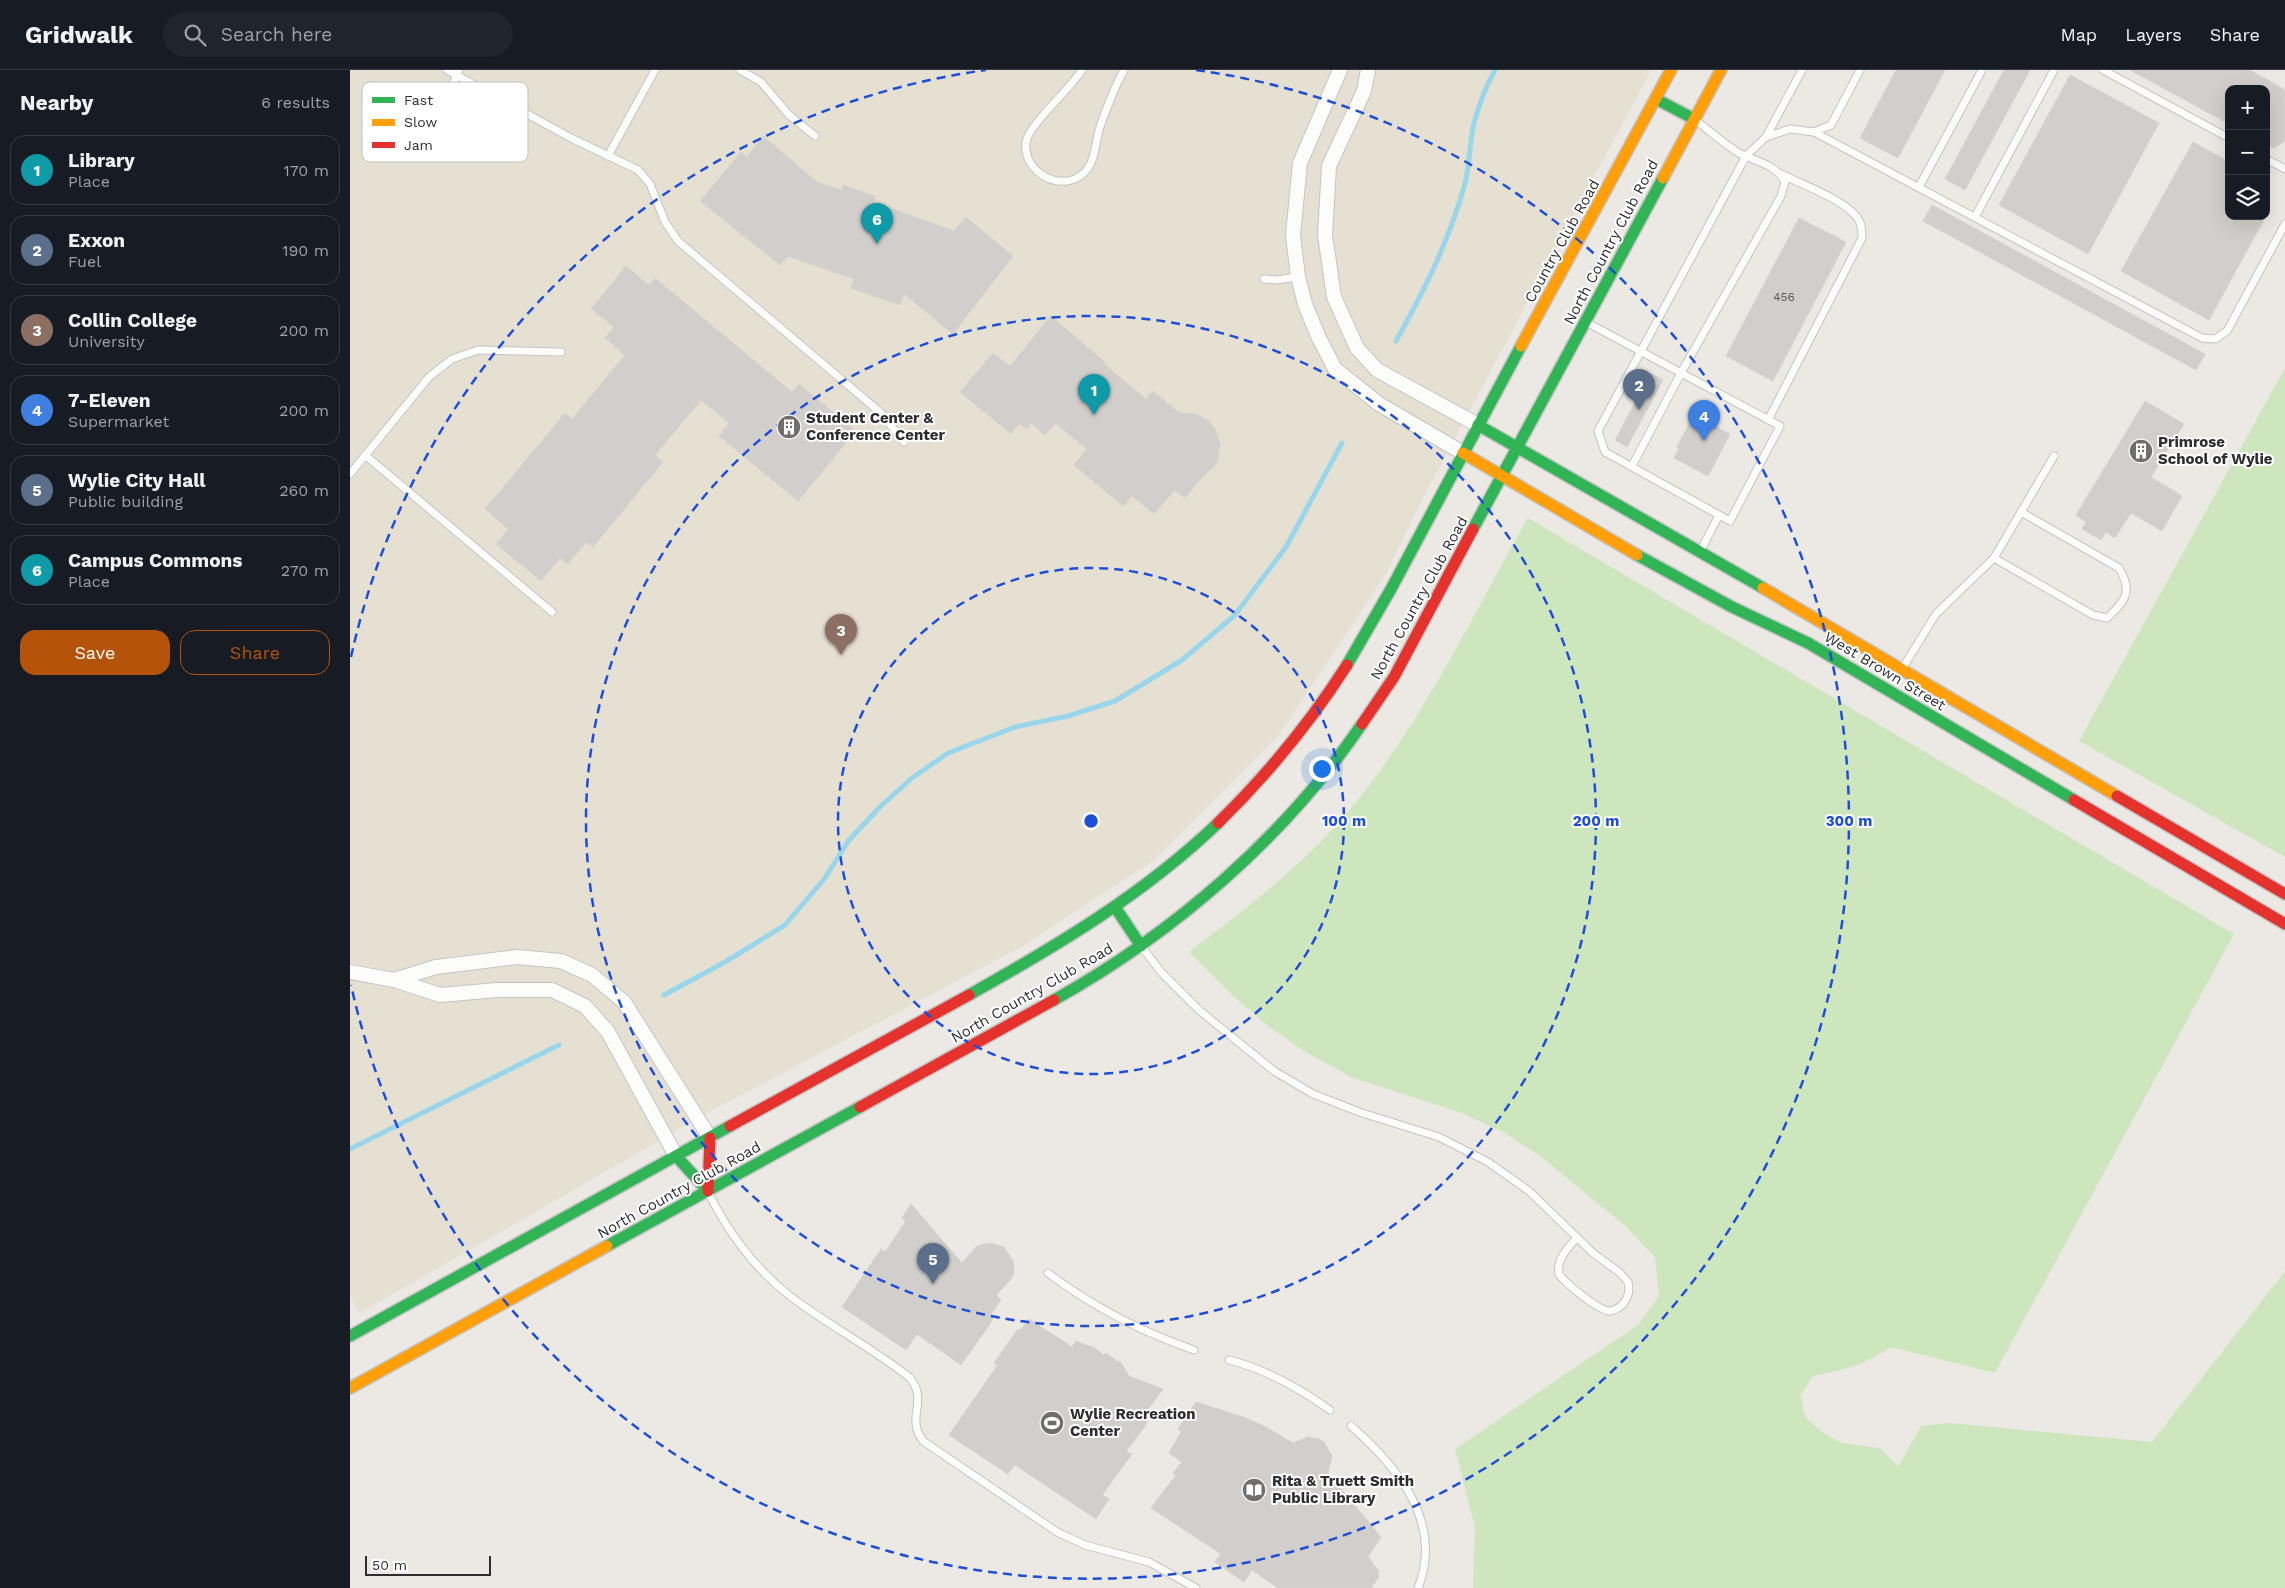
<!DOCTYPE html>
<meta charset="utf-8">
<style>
body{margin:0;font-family:"Work Sans",sans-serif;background:#20242c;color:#f1f3f6}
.controls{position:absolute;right:15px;top:15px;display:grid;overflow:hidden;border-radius:10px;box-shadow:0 5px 20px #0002}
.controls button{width:45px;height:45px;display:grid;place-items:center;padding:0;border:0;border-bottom:1px solid #363941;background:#171b24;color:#f1f3f6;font:25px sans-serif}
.scale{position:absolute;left:15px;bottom:12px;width:126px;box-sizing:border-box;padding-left:5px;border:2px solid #2e2e2e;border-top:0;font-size:14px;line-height:18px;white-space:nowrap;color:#2e2e2e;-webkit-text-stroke:4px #fff;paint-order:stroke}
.you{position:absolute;left:971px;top:698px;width:18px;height:18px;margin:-12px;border:4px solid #fff;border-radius:50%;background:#1a73e8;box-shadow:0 0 0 8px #1a73e833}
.badge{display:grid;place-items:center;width:32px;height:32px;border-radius:50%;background:#b45309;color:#fff;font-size:16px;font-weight:700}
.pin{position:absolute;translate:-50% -41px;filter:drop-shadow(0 1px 2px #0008)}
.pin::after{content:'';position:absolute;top:26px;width:18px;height:15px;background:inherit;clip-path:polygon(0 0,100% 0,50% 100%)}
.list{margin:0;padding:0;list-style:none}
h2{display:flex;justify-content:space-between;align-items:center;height:65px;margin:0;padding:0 20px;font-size:21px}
h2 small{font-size:16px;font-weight:400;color:#9ea1a6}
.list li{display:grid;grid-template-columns:32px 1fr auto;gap:15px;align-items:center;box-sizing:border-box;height:70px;margin:0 10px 10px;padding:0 10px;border:1px solid #363941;border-radius:15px}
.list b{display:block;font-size:19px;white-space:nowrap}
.list p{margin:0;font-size:16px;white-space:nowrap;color:#9ea1a6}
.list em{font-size:16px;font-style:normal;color:#9ea1a6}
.actions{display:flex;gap:10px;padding:15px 20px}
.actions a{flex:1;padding:11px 0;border:1px solid #b45309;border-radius:15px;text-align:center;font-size:18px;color:#b45309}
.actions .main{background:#b45309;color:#fff}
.icon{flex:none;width:28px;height:28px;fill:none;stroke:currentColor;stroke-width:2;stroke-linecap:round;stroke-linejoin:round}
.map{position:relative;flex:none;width:1935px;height:1518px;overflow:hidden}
header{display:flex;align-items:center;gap:30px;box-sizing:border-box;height:70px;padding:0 25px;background:#171b24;border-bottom:1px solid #363941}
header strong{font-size:24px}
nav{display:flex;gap:28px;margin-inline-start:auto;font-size:18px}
.search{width:350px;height:45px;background:#20242c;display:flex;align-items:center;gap:12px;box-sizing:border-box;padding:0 18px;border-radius:28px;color:#9ea1a6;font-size:19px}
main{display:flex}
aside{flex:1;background:#171b24}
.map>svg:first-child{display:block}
</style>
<header>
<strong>Gridwalk</strong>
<div class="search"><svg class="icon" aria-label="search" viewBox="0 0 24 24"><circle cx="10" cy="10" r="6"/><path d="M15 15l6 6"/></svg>Search here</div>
<nav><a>Map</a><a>Layers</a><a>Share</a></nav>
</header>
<main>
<aside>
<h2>Nearby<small>6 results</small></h2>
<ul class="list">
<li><span class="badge" style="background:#0f9aa8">1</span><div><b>Library</b><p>Place</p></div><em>170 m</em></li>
<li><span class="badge" style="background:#5c6f8a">2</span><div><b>Exxon</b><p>Fuel</p></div><em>190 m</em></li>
<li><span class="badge" style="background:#8d6e63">3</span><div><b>Collin College</b><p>University</p></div><em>200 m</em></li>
<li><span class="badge" style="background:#3f7fe0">4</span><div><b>7-Eleven</b><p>Supermarket</p></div><em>200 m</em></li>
<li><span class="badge" style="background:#5c6f8a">5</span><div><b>Wylie City Hall</b><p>Public building</p></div><em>260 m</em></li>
<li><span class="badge" style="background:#0f9aa8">6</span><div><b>Campus Commons</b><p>Place</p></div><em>270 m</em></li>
</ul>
<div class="actions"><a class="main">Save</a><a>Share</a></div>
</aside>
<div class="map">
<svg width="1935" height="1518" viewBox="0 0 1935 1518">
<rect width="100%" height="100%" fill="#ece8e4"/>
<path fill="#e6e0d3" d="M0,0h1301l-230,432 -35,72 -108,162 -124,124 -131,86 -312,165 -351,202 -10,-17z"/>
<g fill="#cee6be">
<path d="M1935,298v489l-206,-116z"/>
<path d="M1178,448l706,416 -239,439 -104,-26c-28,19 -45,22 -78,29l-13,20 6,22 16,14 20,11 38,5 18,19 23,-41 29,-3 202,19 133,-171v317h-812l2,-61 -20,-78 183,-124 21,-29 -4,-39 -32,-33 -83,-68 -37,-24 -41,-19 -111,-36 -47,-26 -32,-22 -38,-32 -45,-45c50,-38 100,-76 144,-123 80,-87 136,-208 195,-311z"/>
</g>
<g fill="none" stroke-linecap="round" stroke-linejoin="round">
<g stroke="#99d6ec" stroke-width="5">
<path d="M1046,271c28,-50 52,-98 68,-154 6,-20 5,-43 10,-64 5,-18 12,-37 21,-53"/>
<path d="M314,925l61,-33 60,-37 40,-47 24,-38 32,-34 31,-28 36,-25 67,-26 53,-11 47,-15 67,-41 53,-45 51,-68 56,-104"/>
<path d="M0,1079l209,-104"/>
</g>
</g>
<g fill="#d1cecb" stroke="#d7d4d0">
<path d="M1546,0h49l-47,88 -38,-20z"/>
<path d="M1654,0h26l-65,120 -20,-11z"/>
<path d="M1780,0h120l35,20v51l-11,7 -8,-4v-55h-37v35z"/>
<path d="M1720,5l89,48 -71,131 -89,-49z"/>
<path d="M413,66l54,46 24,8 2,-5 32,11 -1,6 80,29 12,-14 47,39 -60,78 -49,-40 -4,11 -49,-17 3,-9 -66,-23 -8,9 -80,-64 41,-49 6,5z"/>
<path d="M1843,72l36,20v54h37l-57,104 -88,-49z"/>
<path d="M1582,135l273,149 -9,16 -273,-149z"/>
<path d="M1449,148l47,24 -73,139 -47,-25z"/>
<path d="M276,196l23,19 6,-7 137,114 7,-8 57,47 -58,70 -79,-65 10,-13 -28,-23 -46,55 8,7 -70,85 -7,-5 -18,22 -8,-6 -19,23 -45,-37 12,-15 -23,-20 80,-96 7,6 53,-64 -20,-17 9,-11 -23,-18z"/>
<path d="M701,246l54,46 -1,2 42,35 7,-8 26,22 17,1 14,8 5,7 5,15 -2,16 -4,7 -12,10 -17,21 -10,-8 -21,24 -22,-18 -9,10 -49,-41 13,-16 -32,-26 -10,12 -14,-12 -4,6 -8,-5 -8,10 -51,-42 33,-39 17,13z"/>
<path d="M1301,303l12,7 -36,67 -12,-7z"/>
<path d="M1795,331l39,23 -33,53 31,19 -20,35 -31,-18 -16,25 -9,-6 -5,8 -19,-11 4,-7 -10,-7z"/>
<path d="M1346,346l34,18 -22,42 -34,-18 5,-10 -2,-1 13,-25 3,2z"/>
<path d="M561,1134l51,59 15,-17 13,-3 14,4 9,14 1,12 -2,5 -16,17 5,5 -11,15 3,2 -3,7 -29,41 -44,-31 -11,16 -64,-43 39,-58 4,3 21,-31 -4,-3z"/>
<path d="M679,1249l43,28 4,-6 15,6 1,-1 12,9 2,-2 12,9 2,-1 9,15 34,13 -19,26 6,2 -7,12 -17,22 6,3 -30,41 7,4 -13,20 -81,-54 -7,9 -59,-39 48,-69 -3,-3 24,-34 3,1z"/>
<path d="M846,1332l47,15 21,9 29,17 15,-6 11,2 5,3 8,14 -4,17 53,64 -13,20 10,13 1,7 -8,11h-93l-26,-18 -8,12 -29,-20 6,-8 -70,-46 25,-33 -3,-2 9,-11 -13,-9 12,-21 -3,-3z"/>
</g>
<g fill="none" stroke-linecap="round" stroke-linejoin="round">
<g stroke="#c5c4c5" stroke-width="9">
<g id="lane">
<path d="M97,0l124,68 67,32 12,14 15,38 13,19 203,172 23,29"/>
<path d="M390,0l21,12 28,33 26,21"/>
<path d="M732,0c-11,18 -54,56 -56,72 -4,30 35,52 58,31 12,-12 11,-31 16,-46 7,-20 14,-39 24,-57"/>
<path d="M1753,0l126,68"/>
<path d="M78,53l17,-21 14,-32"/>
<path d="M1464,62l388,206 13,1 12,-8 58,-107"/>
<path d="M1416,67l36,-67"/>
<path d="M258,86l47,-86"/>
<path d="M1916,89l19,10"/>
<path d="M1569,117l63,-117"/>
<path d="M1625,147l79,-147"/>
<path d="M914,209l12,1 22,-3"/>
<path d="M1236,252l194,104 -50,95 -11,-6 -18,35"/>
<path d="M1418,350l94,-182c0,-10 -1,-18 -9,-25 -14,-15 -52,-29 -72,-39"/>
<path d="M15,385l187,157"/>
<path d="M1282,396l49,-93 100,-177 4,-14c-9,-18 -29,-20 -46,-29 -15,-9 -30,-23 -44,-33"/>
<path d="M0,404l79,-97 23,-18 26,-9 83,2"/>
<path d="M1369,445l-114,-63 -7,-21 148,-275 20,-19 24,-8 24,3 17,-7 29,-55"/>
<path d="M1644,488l99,57 14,3c19,-18 26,-26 12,-50l-98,-56"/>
<path d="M1552,599l34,-55 58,-56 60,-102"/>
<path d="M791,876l20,26 38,38 75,61 39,23 49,19 77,24 49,25 41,29 64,62 27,20 8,9c2,8 1,15 -5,22 -3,3 -9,7 -14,7 -11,-1 -44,-28 -50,-37 -3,-14 9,-27 18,-36"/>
<path d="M358,1122c20,40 46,76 82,104 39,30 83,52 120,82 19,24 -5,38 13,63l134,91 28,13 64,17 47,26"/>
<path d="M698,1203c45,34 94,59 146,77"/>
<path d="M879,1290c37,9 70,28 101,50"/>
<path d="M1001,1356c47,41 93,97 67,162"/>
</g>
</g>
<g stroke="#c5c4c5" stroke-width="16">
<g id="street">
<path d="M990,0l-40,93 -7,72 5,42 7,27 13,32 17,33 44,35 84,49"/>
<path d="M1018,0l-4,21 -35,75 -4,69 9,62 23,51 20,22 101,55"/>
<path d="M0,902l44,8 46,15 57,-5h55l33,16 23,26 68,124"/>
<path d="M44,910l42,-13 81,-10 44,4 31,14 32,27 86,136"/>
</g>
</g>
<g stroke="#c5c4c5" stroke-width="14">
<g id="fast">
<path d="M1306,29l38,20"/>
<path d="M1128,355l285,163"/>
<path d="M1123,459l190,-351"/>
<path d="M1287,485l95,52 76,36 266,157"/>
<path d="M997,595l44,-76 130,-243"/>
<path d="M765,837l26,39"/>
<path d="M619,925c89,-50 175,-101 249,-172"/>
<path d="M704,930c120,-67 231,-163 308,-276"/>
<path d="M326,1086l32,35"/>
<path d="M257,1176l253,-139"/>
<path d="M0,1266l380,-210"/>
</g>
</g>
<g stroke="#c5c4c5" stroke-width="14">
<g id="slow">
<path d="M1313,108l58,-108"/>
<path d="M1171,276l150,-276"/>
<path d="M1113,383l174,102"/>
<path d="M1413,518l354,208"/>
<path d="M0,1318l257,-142"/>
</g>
</g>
<g stroke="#c5c4c5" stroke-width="14">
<g id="jam">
<path d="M1012,654l32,-47 79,-148"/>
<path d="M1767,726l168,98"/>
<path d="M1724,730l211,124"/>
<path d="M868,753c49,-48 92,-100 129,-158"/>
<path d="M510,1037l194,-107"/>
<path d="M380,1056l239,-131"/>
<path d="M358,1121l2,-53"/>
</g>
</g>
<use href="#lane" stroke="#fcfcfb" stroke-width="7"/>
<use href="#street" stroke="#fcfcfb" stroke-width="14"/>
<use href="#fast" stroke="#30b455" stroke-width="11"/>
<use href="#slow" stroke="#ff9f0a" stroke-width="11"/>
<use href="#jam" stroke="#e5322d" stroke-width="11"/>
</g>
<g fill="none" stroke="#1d4ed8" stroke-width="2.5" stroke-dasharray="9 6">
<circle cx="741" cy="751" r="253"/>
<circle cx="741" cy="751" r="505"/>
<path d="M1 587A758 758 0 0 1 636 0M846 0A758 758 0 1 1 1 915"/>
</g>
<defs>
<g id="building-disc" transform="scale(1.25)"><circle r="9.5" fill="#706f6e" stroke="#fff"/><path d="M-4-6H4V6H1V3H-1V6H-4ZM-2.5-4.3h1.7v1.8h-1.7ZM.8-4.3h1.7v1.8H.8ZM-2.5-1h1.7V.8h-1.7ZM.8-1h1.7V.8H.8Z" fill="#fff"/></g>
<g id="stadium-disc" transform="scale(1.25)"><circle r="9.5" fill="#706f6e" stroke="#fff"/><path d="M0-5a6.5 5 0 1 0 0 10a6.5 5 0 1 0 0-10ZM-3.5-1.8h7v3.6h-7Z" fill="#fff"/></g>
<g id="library-disc" transform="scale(1.25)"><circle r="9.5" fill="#706f6e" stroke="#fff"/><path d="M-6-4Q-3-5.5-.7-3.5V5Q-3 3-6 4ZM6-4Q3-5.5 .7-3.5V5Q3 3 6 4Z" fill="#fff"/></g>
</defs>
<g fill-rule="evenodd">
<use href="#building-disc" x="439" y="357"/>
<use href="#building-disc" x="1791" y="381"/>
<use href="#stadium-disc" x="702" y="1353"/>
<use href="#library-disc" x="904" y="1420"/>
</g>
<g text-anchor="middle" stroke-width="4" stroke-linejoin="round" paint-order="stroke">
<g font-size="12" fill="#585857">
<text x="1434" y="231">456</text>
</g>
<g font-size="15" fill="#2e2e2e" stroke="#fff">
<text transform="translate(1212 171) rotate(-61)" y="5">Country Club Road</text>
<text transform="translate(1261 172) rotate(-62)" y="5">North Country Club Road</text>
<text transform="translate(1069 528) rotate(-61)" y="5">North Country Club Road</text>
<text transform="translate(1535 601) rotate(31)" y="5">West Brown Street</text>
<text transform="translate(682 923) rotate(-30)" y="5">North Country Club Road</text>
<text transform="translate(329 1120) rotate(-29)" y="5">North Country Club Road</text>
</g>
<g font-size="15" font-weight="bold" fill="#2e2e2e" stroke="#fff" text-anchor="start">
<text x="456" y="353">Student Center &amp;<tspan x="456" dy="17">Conference Center</tspan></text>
<text x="1808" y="377">Primrose<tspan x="1808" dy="17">School of Wylie</tspan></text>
<text x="720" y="1349">Wylie Recreation<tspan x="720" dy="17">Center</tspan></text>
<text x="922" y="1416">Rita &amp; Truett Smith<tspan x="922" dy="17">Public Library</tspan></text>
</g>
</g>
<rect x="12" y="12" width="166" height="80" rx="8" fill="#fff" stroke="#c0c0c0" stroke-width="1"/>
<rect x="22" y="27" width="23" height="6" fill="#30b455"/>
<rect x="22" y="49" width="23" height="7" fill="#ff9f0a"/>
<rect x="22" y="72" width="23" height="6" fill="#e5322d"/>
<g font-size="14" fill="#2e2e2e">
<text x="54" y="35">Fast</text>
<text x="54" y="57">Slow</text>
<text x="54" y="80">Jam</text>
</g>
<circle cx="741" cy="751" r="8" fill="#1d4ed8" stroke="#fff" stroke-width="2.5"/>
<g font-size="15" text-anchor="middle" font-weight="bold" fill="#1d4ed8" stroke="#fff" stroke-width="4" stroke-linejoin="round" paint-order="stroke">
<text x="994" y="756">100 m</text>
<text x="1246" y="756">200 m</text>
<text x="1499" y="756">300 m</text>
</g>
</svg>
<div class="controls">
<button>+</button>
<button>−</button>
<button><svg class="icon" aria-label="layers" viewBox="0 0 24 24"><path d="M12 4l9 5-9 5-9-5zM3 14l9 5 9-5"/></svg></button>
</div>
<div class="scale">50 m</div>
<div class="you"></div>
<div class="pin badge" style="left:744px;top:345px;background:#0f9aa8">1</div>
<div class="pin badge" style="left:1289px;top:340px;background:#5c6f8a">2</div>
<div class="pin badge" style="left:491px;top:585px;background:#8d6e63">3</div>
<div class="pin badge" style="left:1354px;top:371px;background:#3f7fe0">4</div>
<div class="pin badge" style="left:583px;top:1214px;background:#5c6f8a">5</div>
<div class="pin badge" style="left:527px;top:174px;background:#0f9aa8">6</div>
</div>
</main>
